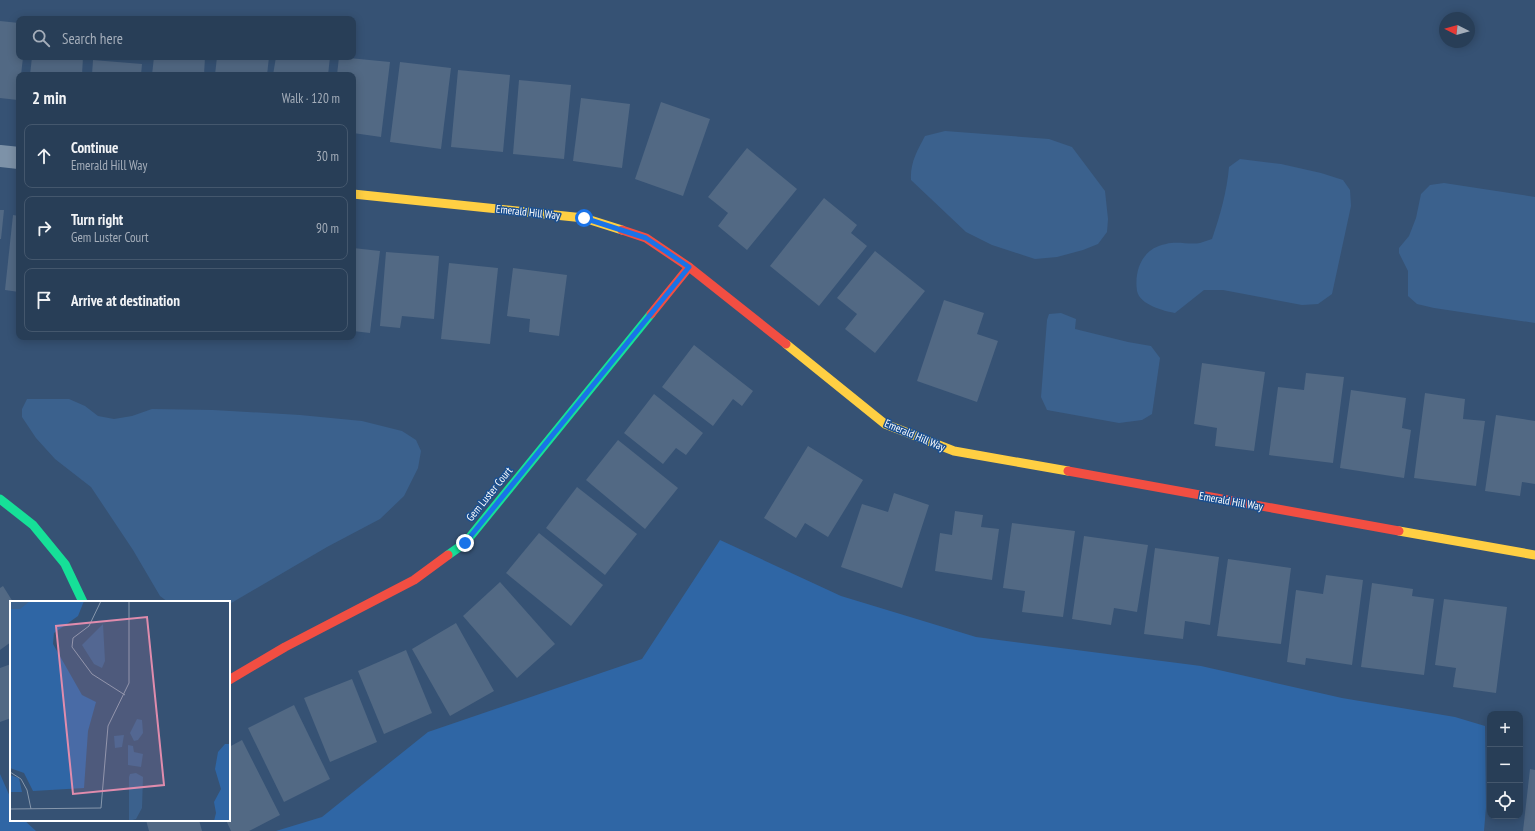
<!DOCTYPE html>
<meta charset="utf-8">
<style>
body{margin:0;font-family:"PT Sans Narrow",sans-serif;background:#344961;color:#f1f3f6}
.controls{position:absolute;right:12px;bottom:12px;display:grid;overflow:hidden;border-radius:8px;box-shadow:0 2px 10px #0003}
.controls button{width:36px;height:36px;display:grid;place-items:center;padding:0;border:0;border-bottom:1px solid #44576d;background:#283e57;color:#f1f3f6;font:20px sans-serif}
.compass{position:absolute;left:1439px;top:12px;width:36px;height:36px;border-radius:50%;background:#283e57;box-shadow:0 2px 10px #0003;rotate:276deg}
.stop{position:absolute;width:12px;height:12px;margin:-9px;border:3px solid #1a73e8;border-radius:50%;background:#fff}
.stop.end{background:#1a73e8;border-color:#fff;box-shadow:0 1px 4px #0008}
.list{margin:0;padding:0;list-style:none}
h2{display:flex;justify-content:space-between;align-items:center;height:52px;margin:0;padding:0 16px;font-size:17px}
h2 small{font-size:13px;font-weight:400;color:#a5aeba}
.list li{display:grid;grid-template-columns:26px 1fr auto;gap:12px;align-items:center;box-sizing:border-box;height:64px;margin:0 8px 8px;padding:0 8px;border:1px solid #44576d;border-radius:8px}
.list b{display:block;font-size:15px;white-space:nowrap}
.list p{margin:0;font-size:13px;white-space:nowrap;color:#a5aeba}
.list em{font-size:13px;font-style:normal;color:#a5aeba}
.icon{flex:none;width:22px;height:22px;fill:none;stroke:currentColor;stroke-width:2;stroke-linecap:round;stroke-linejoin:round}
.map{position:relative;flex:none;width:1535px;height:831px;overflow:hidden}
.search{position:absolute;background:#283e57;box-shadow:0 2px 10px #0003;left:16px;top:16px;width:340px;height:44px;display:flex;align-items:center;gap:10px;box-sizing:border-box;padding:0 14px;border-radius:8px;color:#a5aeba;font-size:15px}
.panel{position:absolute;background:#283e57;box-shadow:0 2px 10px #0003;left:16px;top:72px;width:340px;height:268px;border-radius:8px}
.map>svg:first-child{display:block}
</style>
<div class="map">
<svg width="1535" height="831" viewBox="0 0 1535 831">
<rect width="100%" height="100%" fill="#365274"/>
<g fill="#2f66a5">
<path d="M720,540l121,56 135,41 225,29 141,32 113,19 30,9 1,81 -2,24h-1208l46,-14 106,-85 214,-73z"/>
<path d="M0,774l11,25v21h13l12,11h-36z"/>
</g>
<g fill="#3b618d">
<path d="M945,131l104,8 23,8 33,44 3,28 -1,13 -9,12 -15,6 -26,7 -22,2 -43,-14 -26,-13 -55,-52c-1,-17 6,-29 14,-44z"/>
<path d="M1240,159l41,5 40,9 22,7 7,10 1,16 -19,88 -14,10 -16,1 -79,-15h-19l-29,23c-11,-2 -35,-8 -38,-22 -3,-22 6,-43 29,-47 11,-3 24,1 34,-1 4,-1 8,-3 12,-4 8,-23 15,-48 17,-72z"/>
<path d="M1444,183l91,14v126l-101,-15 -17,-4 -9,-8v-25l-9,-18v-5l10,-12 7,-18 5,-24 9,-9z"/>
<path d="M1061,313l15,6 -1,10 53,13 23,4 9,12 -8,56 -10,6 -23,3 -72,-13 -6,-13 6,-77 2,-6z"/>
<path d="M27,399h42l16,7 13,10 16,3 18,-3 20,-7 61,1 87,5 62,6 40,10 14,9 5,11 -3,17 -14,28 -24,23 -53,28 -94,55 -4,2v-2h-61l-8,-6 -27,-46 -42,-63 -36,-28 -19,-21 -14,-21v-8z"/>
</g>
<g fill="#526984">
<path d="M0,21l19,2v34h4l-2,18h-2l-1,25 -18,-2z"/>
<path d="M32,57h51l-1,18h-52z"/>
<path d="M154,57h51l-1,18h-52z"/>
<path d="M217,57h52l-2,18h-52z"/>
<path d="M276,57h54l-2,18h-55z"/>
<path d="M339,57l51,5 -9,75 -28,-4v-58h-16z"/>
<path d="M93,60l49,4 -1,11h-49z"/>
<path d="M400,62l51,6 -10,81 -51,-7z"/>
<path d="M458,70l52,5 -7,77 -52,-5z"/>
<path d="M519,80l52,5 -7,74 -51,-5z"/>
<path d="M581,98l49,6 -8,64 -49,-7z"/>
<path d="M661,102l49,17 -27,77 -48,-17z"/>
<path d="M747,148l50,41 -50,61 -29,-24 10,-13 -20,-16z"/>
<path d="M824,198l33,27 -6,8 16,13 -48,60 -49,-40z"/>
<path d="M0,210h4l-3,29h-1z"/>
<path d="M13,215l6,1v76l-14,-2z"/>
<path d="M353,248l27,3 -10,82 -17,-2z"/>
<path d="M875,251l50,40 -50,62 -30,-24 12,-15 -20,-16z"/>
<path d="M386,252l53,4 -5,63 -32,-3 -2,12 -20,-2z"/>
<path d="M449,263l49,5 -8,76 -49,-5z"/>
<path d="M513,268l54,7 -8,61 -30,-4 1,-13 -23,-3z"/>
<path d="M944,300l40,13 -7,21 21,7 -21,61 -60,-21z"/>
<path d="M694,345l59,46 -11,15 -9,-7 -20,27 -51,-39z"/>
<path d="M1202,363l63,9 -11,79 -39,-5 2,-18 -23,-4z"/>
<path d="M1306,373l38,4 -11,86 -64,-8 9,-68 26,3z"/>
<path d="M1351,390l55,8 -4,30 9,2 -7,48 -64,-10z"/>
<path d="M1425,393l40,6 -2,20 22,2 -9,65 -62,-8z"/>
<path d="M654,394l49,39 -17,22 -10,-7 -13,16 -39,-31z"/>
<path d="M1496,415l39,6v63l-13,-2 -2,14 -35,-5z"/>
<path d="M618,440l60,48 -33,41 -59,-49z"/>
<path d="M808,446l55,34 -35,57 -23,-14 -9,15 -32,-20z"/>
<path d="M577,487l60,47 -32,41 -59,-47z"/>
<path d="M894,493l35,12 -27,83 -61,-21 21,-63 26,8z"/>
<path d="M955,511l28,4 -2,12 18,2 -7,51 -57,-9 5,-38 12,2z"/>
<path d="M1012,523l63,8 -12,86 -41,-5 3,-21 -22,-3z"/>
<path d="M539,533l64,52 -32,41 -65,-53z"/>
<path d="M1084,536l64,9 -11,67 -23,-4 -3,17 -39,-6z"/>
<path d="M1155,548l64,9 -9,68 -25,-4 -2,18 -39,-5z"/>
<path d="M1228,559l63,9 -10,76 -64,-8z"/>
<path d="M1326,575l37,5 -11,85 -46,-7 -1,7 -18,-3 9,-72 27,4z"/>
<path d="M500,582l55,62 -38,34 -54,-62z"/>
<path d="M1372,583l41,6 -1,7 22,3 -10,76 -63,-8z"/>
<path d="M3,586l10,16h-2v40l-11,8v-62z"/>
<path d="M1444,599l63,8 -11,86 -43,-6 3,-19 -21,-3z"/>
<path d="M456,623l38,68 -44,25 -38,-67z"/>
<path d="M406,650l26,63 -48,21 -26,-63z"/>
<path d="M11,664v54l-11,4v-54z"/>
<path d="M352,679l25,63 -47,20 -26,-64z"/>
<path d="M294,705l36,74 -46,23 -36,-74z"/>
<path d="M242,740l38,75 -31,16h-18l-5,-11h3v-73z"/>
<path d="M1530,769l5,1v61h-12z"/>
<path d="M146,820h53l3,11h-53z"/>
</g>
<g fill="none" stroke-linecap="round" stroke-linejoin="round">
<path stroke="#7d92a8" stroke-width="22" d="M0,156l19,2"/>
<g stroke="#16e098" stroke-width="9">
<path d="M0,499l33,26 32,39 18,38"/>
<path d="M448,555l17,-12 186,-229"/>
</g>
<g stroke="#ffcf43" stroke-width="9">
<path d="M353,194l231,24 38,12"/>
<path d="M786,344l99,80 69,27 114,20"/>
<path d="M1399,531l136,24"/>
</g>
<g stroke="#f24e42" stroke-width="9">
<path d="M622,230l24,8 43,29 97,77"/>
<path d="M651,314l38,-47"/>
<path d="M1068,471l331,60"/>
<path d="M229,680l56,-33 129,-67 34,-25"/>
</g>
</g>
<g fill="none" stroke-linecap="round" stroke-linejoin="round">
<path stroke="#1a73e8" stroke-width="5" d="M465,543l224,-276 -43,-29 -62,-20"/>
</g>
<g text-anchor="middle" stroke-width="3" stroke-linejoin="round" paint-order="stroke">
<g font-size="11" fill="#fff" stroke="#1b4f8f">
<text transform="translate(528 212) rotate(6)" y="4">Emerald Hill Way</text>
<text transform="translate(915 435) rotate(23)" y="4">Emerald Hill Way</text>
<text transform="translate(489 494) rotate(-51)" y="4">Gem Luster Court</text>
<text transform="translate(1231 501) rotate(10)" y="4">Emerald Hill Way</text>
</g>
</g>
<g transform="translate(10 601)">
<rect width="220" height="220" fill="#365274"/>
<path d="M74,0l-6,15 -24,17 -1,11 29,51 14,7 -8,29 -4,57 -51,3 -9,-18 -14,-5v-166zM215,143h5v77h-16l2,-8 -2,-11 7,-13 -6,-20 3,-17zM0,174l9,3 3,14h-12z" fill="#2f66a5"/>
<path d="M0,0h20l-10,8h-10zM93,23l2,37 -3,7 -8,-4 -12,-19zM127,118l5,1 1,13 -5,7 -4,1 -4,-8zM114,134l-2,12 -7,1 -1,-12zM118,144l5,1 1,6 9,2 -2,13 -13,-2zM126,172l7,4 -1,31 -6,11 -7,2v-44l1,-3z" fill="#3b618d"/>
<path fill="none" stroke="#8697ac" stroke-width="1" d="M91,0l-12,25 -16,12 -1,9 20,27 33,21M0,171l11,7 6,11 4,19M0,208l91,-1 7,-82 21,-43v-82"/>
<path fill="#e08cad" fill-opacity="0.15" stroke="#e08cad" stroke-width="2" d="M137,16l17,168 -91,9 -17,-168z"/>
<rect width="220" height="220" fill="none" stroke="#fff" stroke-width="2"/>
</g>
</svg>
<div class="controls">
<button>+</button>
<button>−</button>
<button><svg class="icon" aria-label="locate" viewBox="0 0 24 24"><circle cx="12" cy="12" r="6"/><path d="M12 2v4M12 18v4M2 12h4M18 12h4"/></svg></button>
</div>
<svg class="compass" viewBox="-18 -18 36 36"><path d="M0-13l5 13h-10z" fill="#e53935"/><path d="M0 13l5-13h-10z" fill="#a5aeba"/></svg>
<div class="stop" style="left:584px;top:218px"></div>
<div class="stop end" style="left:465px;top:543px"></div>
<div class="search"><svg class="icon" aria-label="search" viewBox="0 0 24 24"><circle cx="10" cy="10" r="6"/><path d="M15 15l6 6"/></svg>Search here</div>
<section class="panel">
<h2>2 min<small>Walk · 120 m</small></h2>
<ul class="list">
<li><svg class="icon" aria-label="ahead" viewBox="0 0 24 24"><path d="M12 20V5M6 11l6-6 6 6"/></svg><div><b>Continue</b><p>Emerald Hill Way</p></div><em>30 m</em></li>
<li><svg class="icon" aria-label="right" viewBox="0 0 24 24"><path d="M7 20v-9h11M14 6l5 5-5 5"/></svg><div><b>Turn right</b><p>Gem Luster Court</p></div><em>90 m</em></li>
<li><svg class="icon" aria-label="arrive" viewBox="0 0 24 24"><path d="M6 21V4h12l-3 4 3 4H6"/></svg><div><b>Arrive at destination</b></div></li>
</ul>
</section>
</div>
